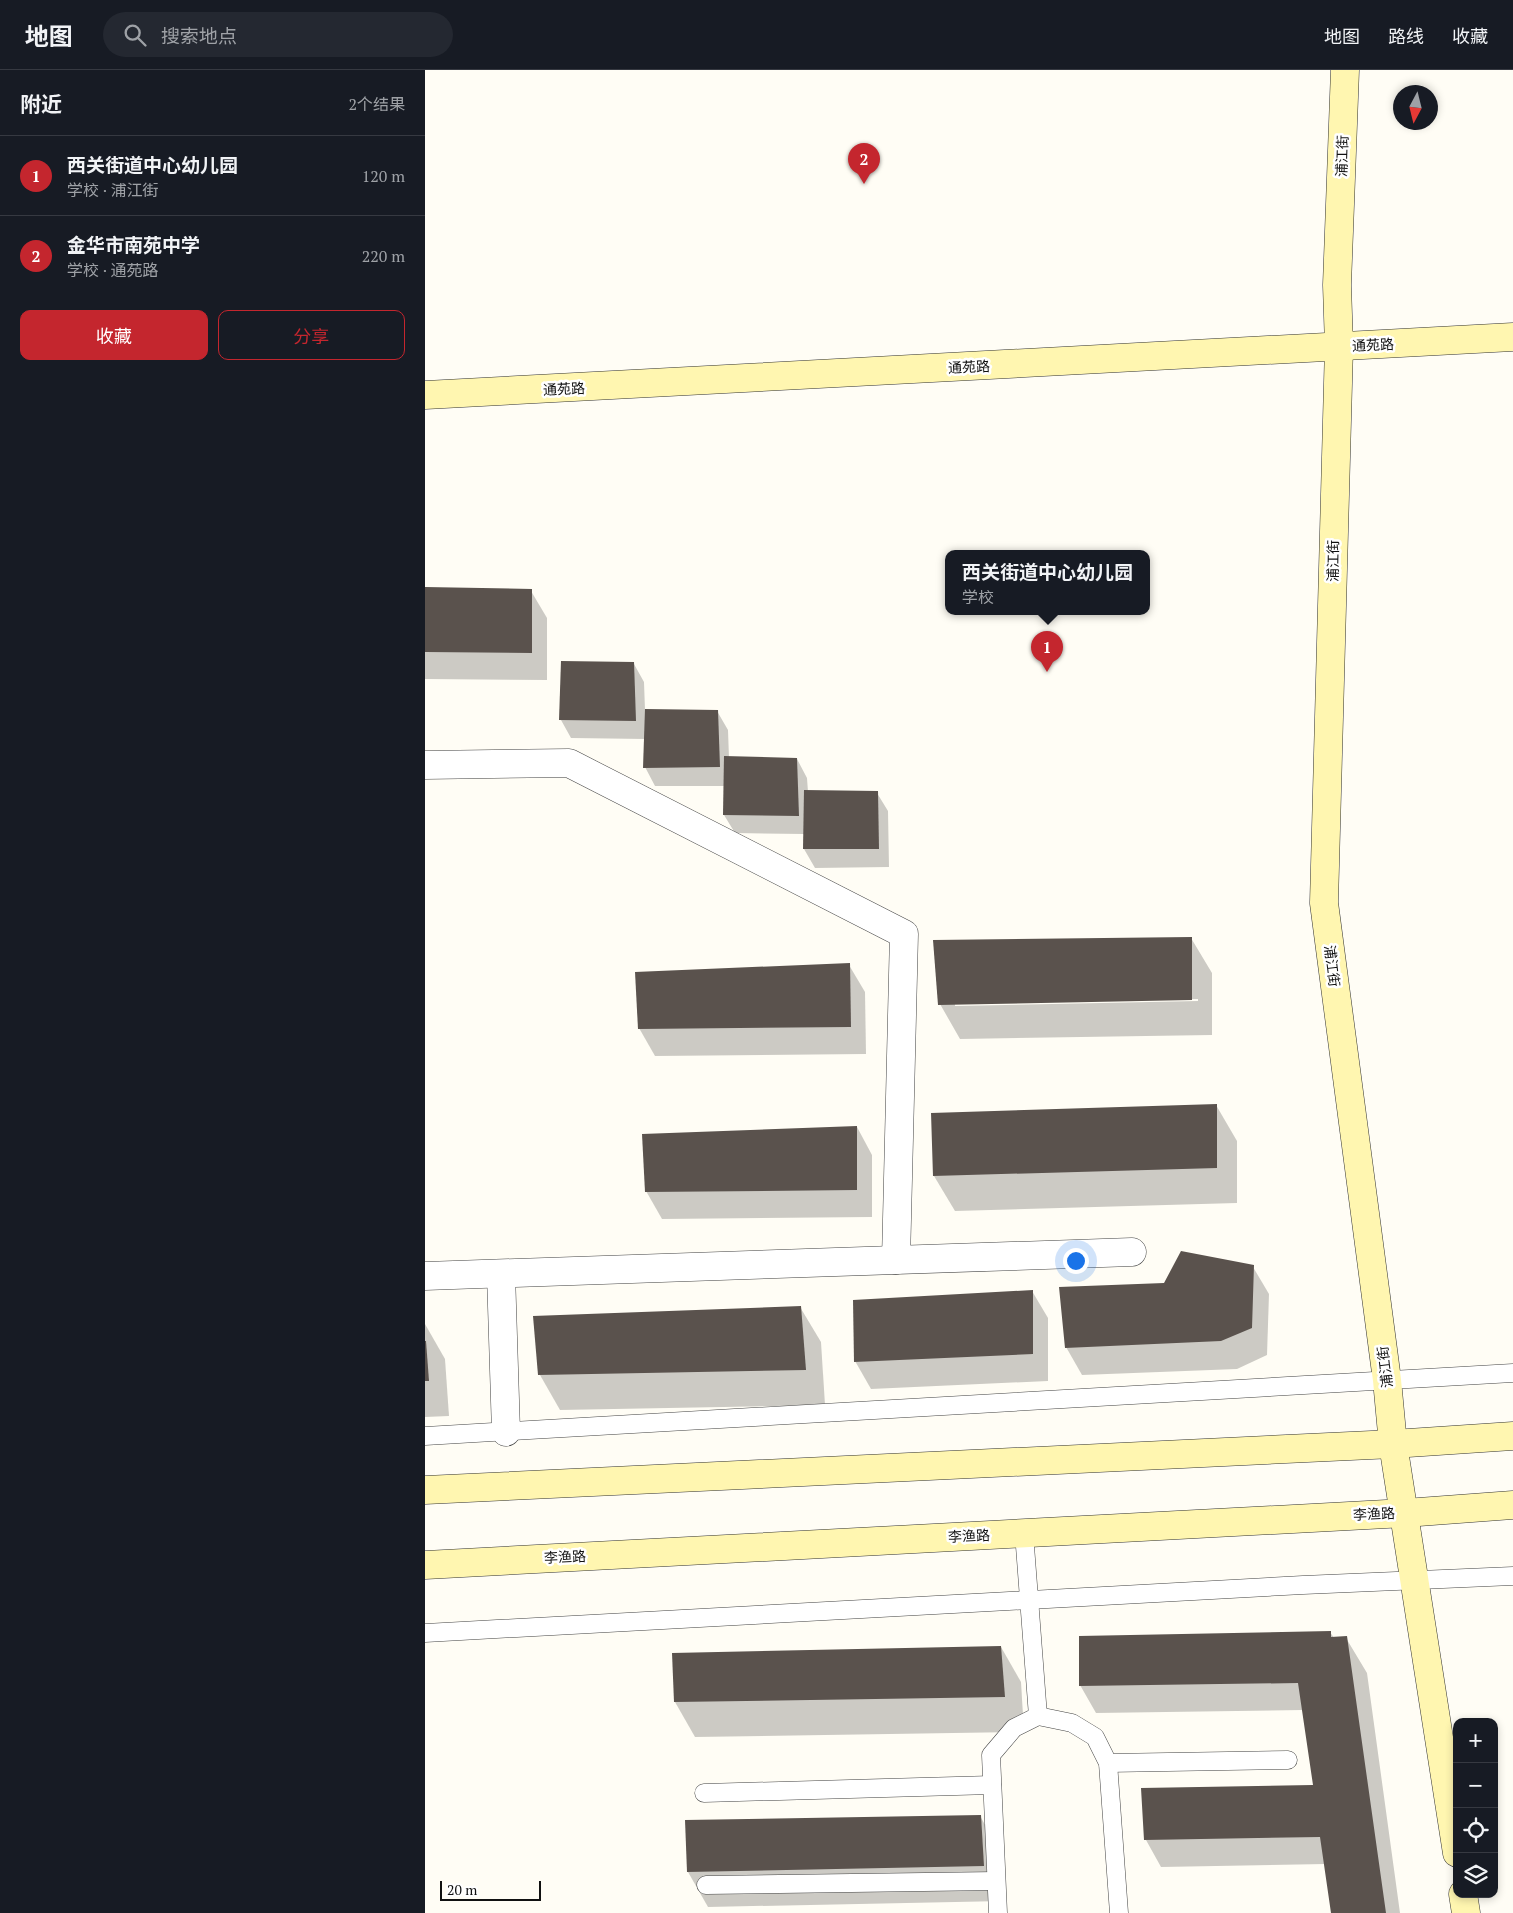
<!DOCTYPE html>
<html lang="zh">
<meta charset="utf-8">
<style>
body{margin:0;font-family:"PT Serif","Noto Sans SC",serif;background:#242831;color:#f1f3f6}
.controls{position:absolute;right:15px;bottom:15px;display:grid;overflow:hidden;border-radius:10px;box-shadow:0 2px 8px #0003}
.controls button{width:45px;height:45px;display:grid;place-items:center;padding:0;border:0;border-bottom:1px solid #363941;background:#171b24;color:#f1f3f6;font:25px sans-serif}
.compass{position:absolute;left:968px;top:15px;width:45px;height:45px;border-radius:50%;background:#171b24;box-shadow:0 2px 8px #0003;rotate:187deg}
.scale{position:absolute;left:15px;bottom:12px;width:101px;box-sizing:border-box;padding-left:5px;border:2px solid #111;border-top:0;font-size:14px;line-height:18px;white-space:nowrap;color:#111;-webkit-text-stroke:4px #fff;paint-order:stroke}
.you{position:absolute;left:650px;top:1190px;width:18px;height:18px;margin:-12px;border:4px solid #fff;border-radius:50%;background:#1a73e8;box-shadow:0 0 0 8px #1a73e833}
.badge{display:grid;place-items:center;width:32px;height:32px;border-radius:50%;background:#c4262e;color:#fff;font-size:16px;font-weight:700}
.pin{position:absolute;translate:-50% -41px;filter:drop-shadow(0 1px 2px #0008)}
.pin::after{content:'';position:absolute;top:26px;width:18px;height:15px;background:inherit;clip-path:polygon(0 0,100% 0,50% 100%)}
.popup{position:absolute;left:520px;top:480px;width:205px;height:65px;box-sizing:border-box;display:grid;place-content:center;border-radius:10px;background:#171b24;filter:drop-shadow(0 1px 4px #0005);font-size:16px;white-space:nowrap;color:#9ea1a6}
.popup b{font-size:19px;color:#f1f3f6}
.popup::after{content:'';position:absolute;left:50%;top:100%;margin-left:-10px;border:10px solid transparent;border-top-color:#171b24}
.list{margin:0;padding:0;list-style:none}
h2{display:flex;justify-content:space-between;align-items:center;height:65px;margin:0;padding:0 20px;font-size:21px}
h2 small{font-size:16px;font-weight:400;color:#9ea1a6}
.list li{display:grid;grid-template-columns:32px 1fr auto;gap:15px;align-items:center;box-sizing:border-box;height:80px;padding:0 20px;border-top:1px solid #363941}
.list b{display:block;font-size:19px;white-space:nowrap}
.list p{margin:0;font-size:16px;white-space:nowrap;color:#9ea1a6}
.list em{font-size:16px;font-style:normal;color:#9ea1a6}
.actions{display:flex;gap:10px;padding:15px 20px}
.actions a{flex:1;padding:11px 0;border:1px solid #c4262e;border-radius:10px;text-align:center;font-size:18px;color:#c4262e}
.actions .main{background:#c4262e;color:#fff}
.icon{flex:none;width:28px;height:28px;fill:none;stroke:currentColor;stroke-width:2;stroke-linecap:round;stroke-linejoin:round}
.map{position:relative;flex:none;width:1088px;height:1843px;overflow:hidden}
header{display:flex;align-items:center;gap:30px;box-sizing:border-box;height:70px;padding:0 25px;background:#171b24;border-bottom:1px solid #363941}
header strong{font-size:24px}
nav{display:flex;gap:28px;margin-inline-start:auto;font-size:18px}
.search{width:350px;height:45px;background:#242831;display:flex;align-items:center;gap:12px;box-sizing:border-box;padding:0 18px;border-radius:28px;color:#9ea1a6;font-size:19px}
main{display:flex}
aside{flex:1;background:#171b24}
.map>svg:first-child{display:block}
</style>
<header>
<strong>地图</strong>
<div class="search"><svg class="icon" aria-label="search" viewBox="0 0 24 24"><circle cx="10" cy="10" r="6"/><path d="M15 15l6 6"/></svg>搜索地点</div>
<nav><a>地图</a><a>路线</a><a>收藏</a></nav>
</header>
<main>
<aside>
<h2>附近<small>2个结果</small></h2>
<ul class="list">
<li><span class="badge">1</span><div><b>西关街道中心幼儿园</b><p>学校 · 浦江街</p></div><em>120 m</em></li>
<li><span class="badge">2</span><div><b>金华市南苑中学</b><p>学校 · 通苑路</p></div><em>220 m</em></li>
</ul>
<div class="actions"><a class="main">收藏</a><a>分享</a></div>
</aside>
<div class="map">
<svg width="1088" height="1843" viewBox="0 0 1088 1843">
<rect width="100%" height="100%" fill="#fffdf5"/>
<g fill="#0003" fill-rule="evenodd">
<path d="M0,519l106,2 16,27v62l-122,-1z"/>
<path d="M209,594l10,18 1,28 72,1 11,19 1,28 68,1 10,19 1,14 69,1 11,18 1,56 -74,1 -11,-19v-15l-69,-1 -11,-18v-29h-69l-10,-19v-28l-74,-1 -10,-18z"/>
<path d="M766,868l21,35v62l-252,4 -20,-35zM773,929v2l-243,5v-3z"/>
<path d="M424,895l16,27 1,62 -211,2 -16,-28z"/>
<path d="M791,1035l21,36v62l-282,8 -21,-35 -2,-62z"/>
<path d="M432,1057l15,28v62l-210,2 -16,-28z"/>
<path d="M828,1197l16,27 -2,61 -30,14 -155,6 -16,-28 98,-63z"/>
<path d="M607,1221l16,27v63l-177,8 -16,-28z"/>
<path d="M375,1237l21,35 4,63 -265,5 -20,-35 -6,-58z"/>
<path d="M0,1254l20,35 4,57 -24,1z"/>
<path d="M905,1562l4,6h12l21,35 33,240h-67l-7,-49 -165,3 -15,-27 168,-54 -11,-76 -207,3 -16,-28z"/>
<path d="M576,1577l20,35 3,50 -329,5 -20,-35z"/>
<path d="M555,1746l20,35 4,50 -296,6 -20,-35z"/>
</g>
<g fill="#5a524d">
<path d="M0,517l107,2v64l-107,-1z"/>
<path d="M136,591l73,1 2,59 -77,-1z"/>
<path d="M220,639l73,1 2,57 -77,1z"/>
<path d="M299,686l73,2 2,58 -76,-1z"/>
<path d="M379,720l74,1 1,58h-76z"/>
<path d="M767,867v63l-254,5 -5,-65z"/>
<path d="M425,893l1,64 -213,2 -3,-57z"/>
<path d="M792,1034v64l-284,8 -2,-63z"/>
<path d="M432,1056v64l-212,2 -3,-58z"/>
<path d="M756,1181l73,14 -2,63 -31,13 -156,7 -6,-61 105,-4z"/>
<path d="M608,1220v64l-179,8 -1,-62z"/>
<path d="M376,1236l5,64 -268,5 -5,-59z"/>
<path d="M0,1271h1l3,40h-4z"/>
<path d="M906,1561v6l16,-1 39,277h-55l-11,-76 -176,3 -3,-52 172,-3 -15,-102 -219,3v-50z"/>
<path d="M576,1576l4,51 -331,5 -2,-49z"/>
<path d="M556,1745l3,51 -297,6 -2,-52z"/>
</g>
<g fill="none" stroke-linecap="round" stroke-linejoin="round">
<g stroke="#444" stroke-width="19">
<g id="lane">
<path d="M0,1366l1088,-63"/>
<path d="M599,1463l14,183"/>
<path d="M0,1563l878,-48 210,-9"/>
<path d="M683,1693l180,-3"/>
<path d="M279,1723l288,-8"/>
<path d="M281,1815l290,-4"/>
<path d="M573,1843l-7,-158 23,-27 24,-12 34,7 23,14 13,26 11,150"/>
</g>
</g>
<g stroke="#444" stroke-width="29">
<g id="street">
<path d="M0,695l144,-2 335,171 -8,326"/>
<path d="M76,1204l5,158"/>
<path d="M0,1206l707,-24"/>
</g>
</g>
<g stroke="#333" stroke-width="29">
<g id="secondary">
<path d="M920,0l-8,215 2,61 -15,557 63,477 6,64 64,409"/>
<path d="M0,325l1088,-58"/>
<path d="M0,1420l968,-46 120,-8"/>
<path d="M0,1495l980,-52 108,-8"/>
<path d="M1038,1824l3,19"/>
</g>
</g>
<use href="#lane" stroke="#fff" stroke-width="18"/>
<use href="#street" stroke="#fff" stroke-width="28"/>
<use href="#secondary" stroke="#fff6b0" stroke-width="28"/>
</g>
<g text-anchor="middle" stroke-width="5" stroke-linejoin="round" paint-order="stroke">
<g font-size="14" fill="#111" stroke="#fff">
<text transform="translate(917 86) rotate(-88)" y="5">浦江街</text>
<text transform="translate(948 275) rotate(-3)" y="5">通苑路</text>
<text transform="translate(544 297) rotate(-3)" y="5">通苑路</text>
<text transform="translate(139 319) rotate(-3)" y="5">通苑路</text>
<text transform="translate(908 491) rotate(-89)" y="5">浦江街</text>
<text transform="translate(907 896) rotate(83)" y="5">浦江街</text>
<text transform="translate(960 1297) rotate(-97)" y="5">浦江街</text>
<text transform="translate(949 1444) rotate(-3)" y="5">李渔路</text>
<text transform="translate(544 1466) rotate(-3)" y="5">李渔路</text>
<text transform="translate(140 1487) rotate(-3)" y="5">李渔路</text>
</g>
</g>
</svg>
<div class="controls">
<button>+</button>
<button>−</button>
<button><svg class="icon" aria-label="locate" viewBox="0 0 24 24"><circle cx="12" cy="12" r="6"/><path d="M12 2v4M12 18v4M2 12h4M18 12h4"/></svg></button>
<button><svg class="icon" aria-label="layers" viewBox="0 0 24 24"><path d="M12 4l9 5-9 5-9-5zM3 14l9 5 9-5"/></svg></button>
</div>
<svg class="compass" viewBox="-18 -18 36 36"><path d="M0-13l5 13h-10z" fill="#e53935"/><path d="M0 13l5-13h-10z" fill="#9ea1a6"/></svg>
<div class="scale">20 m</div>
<div class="you"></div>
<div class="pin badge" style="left:622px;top:602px">1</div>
<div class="popup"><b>西关街道中心幼儿园</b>学校</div>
<div class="pin badge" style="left:439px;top:114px">2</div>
</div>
</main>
